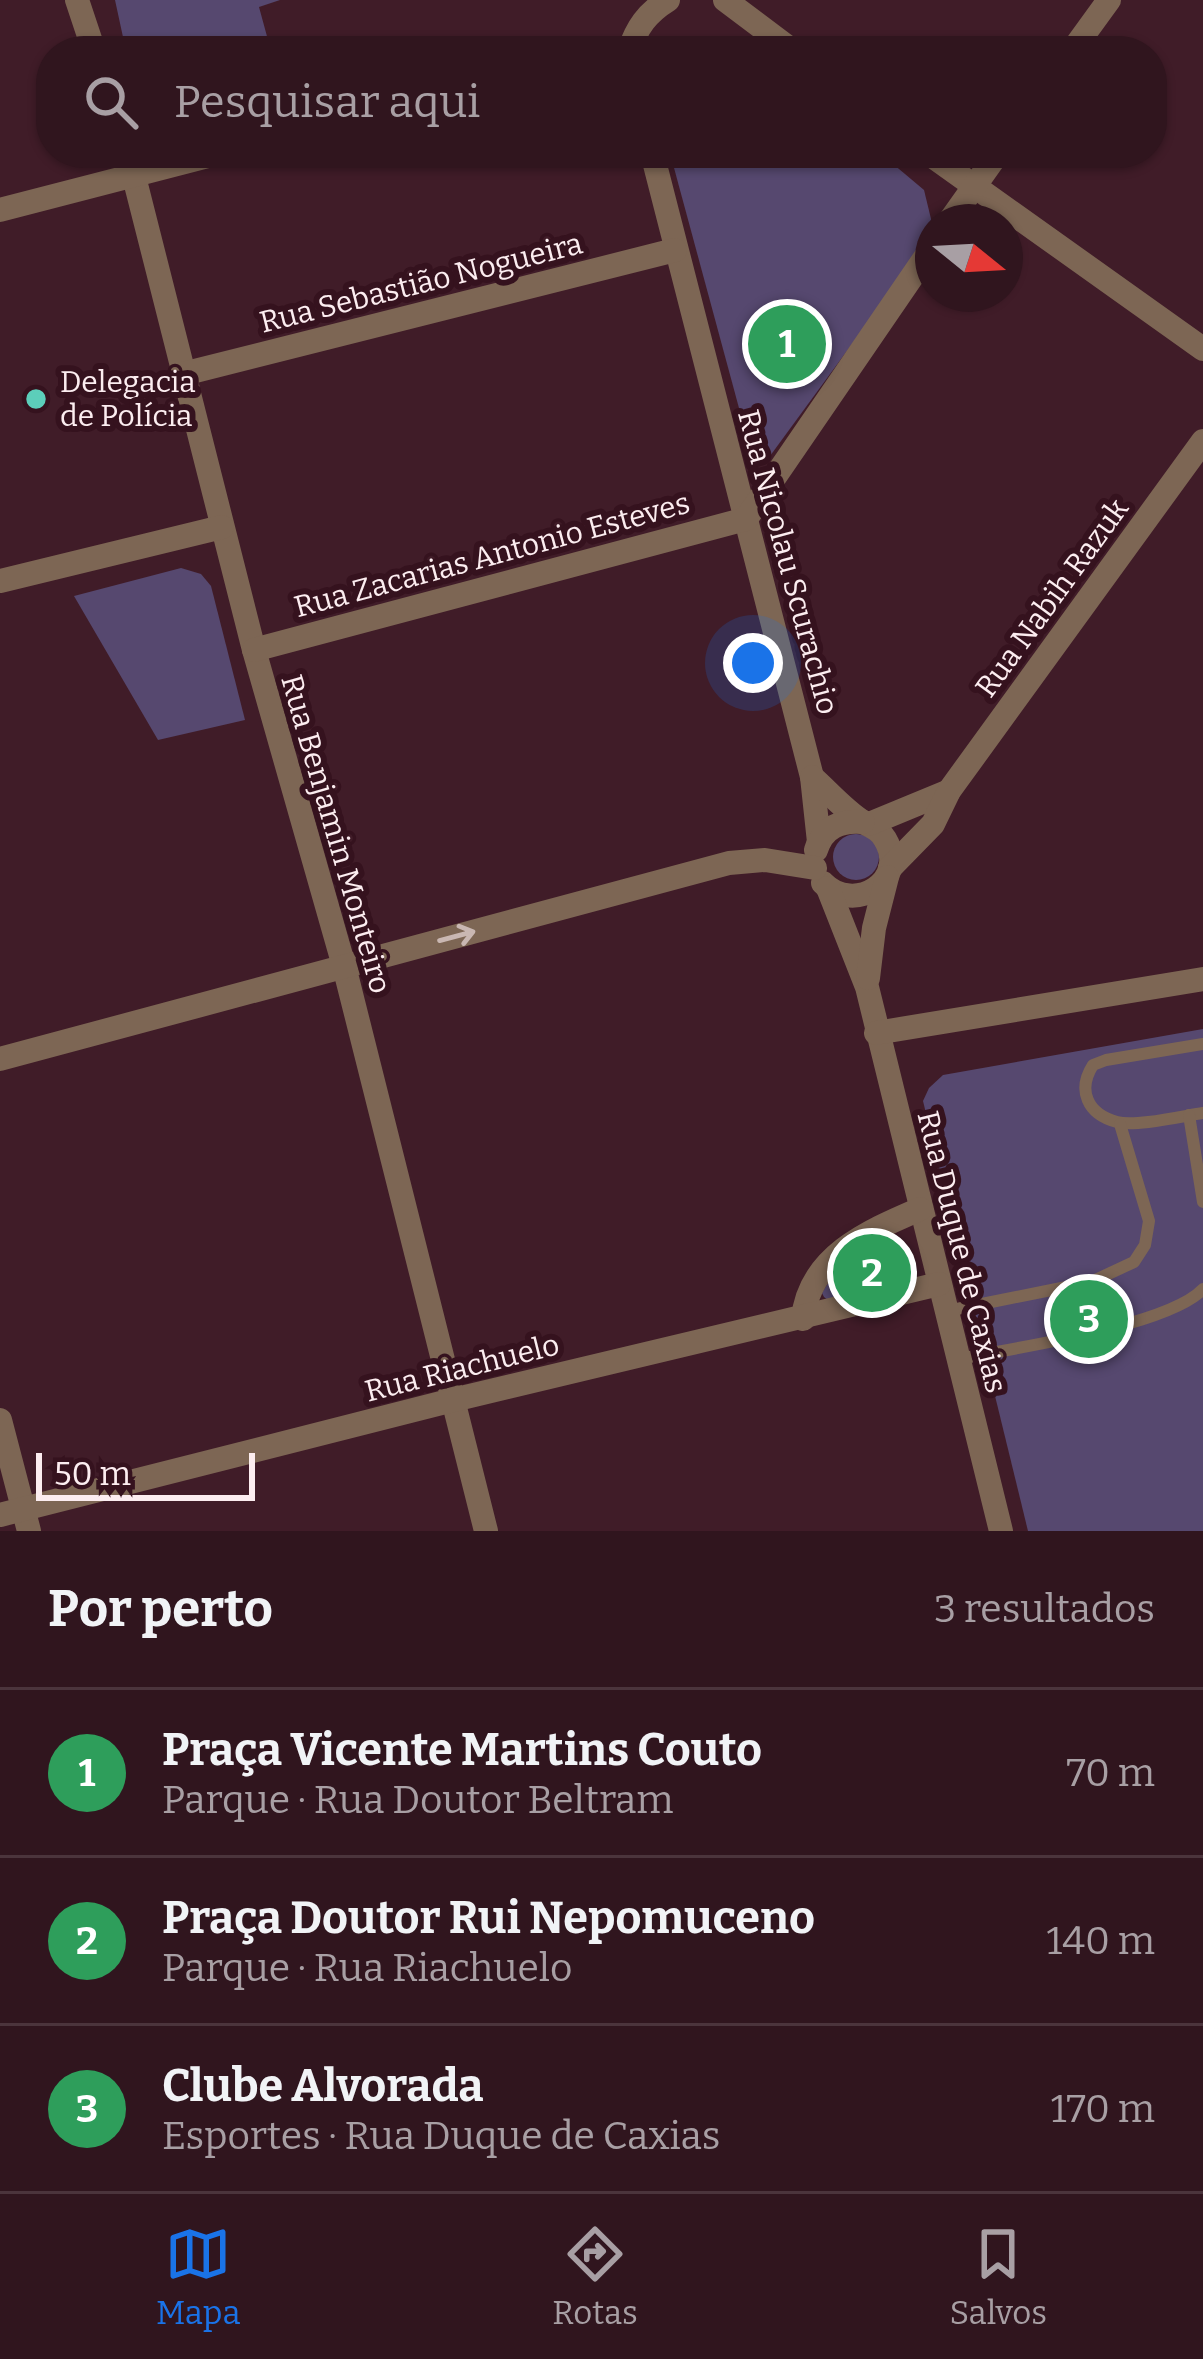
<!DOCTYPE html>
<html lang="pt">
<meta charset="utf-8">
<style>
body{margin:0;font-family:Bitter,serif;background:#3c222b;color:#f1f3f6}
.compass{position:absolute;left:915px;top:204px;width:108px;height:108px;border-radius:50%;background:#30151e;box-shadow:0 3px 9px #0004;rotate:108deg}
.scale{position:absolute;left:36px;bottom:30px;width:219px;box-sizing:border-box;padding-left:12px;border:6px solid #fcedf0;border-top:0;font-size:33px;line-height:42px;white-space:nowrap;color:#fcedf0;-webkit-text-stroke:9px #35121e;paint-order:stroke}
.you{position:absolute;left:753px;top:663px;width:42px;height:42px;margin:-30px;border:9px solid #fff;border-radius:50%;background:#1a73e8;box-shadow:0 0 0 18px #1a73e833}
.badge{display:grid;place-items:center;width:78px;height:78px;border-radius:50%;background:#1a73e8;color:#fff;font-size:39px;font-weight:700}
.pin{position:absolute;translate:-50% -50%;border:6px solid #fff;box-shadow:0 3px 12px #0006}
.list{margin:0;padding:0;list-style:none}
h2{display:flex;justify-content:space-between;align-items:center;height:156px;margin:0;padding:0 48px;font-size:51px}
h2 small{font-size:39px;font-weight:400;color:#a89fa4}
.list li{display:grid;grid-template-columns:78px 1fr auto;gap:36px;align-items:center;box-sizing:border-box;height:168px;padding:0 48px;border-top:3px solid #4b343c}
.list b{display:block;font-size:45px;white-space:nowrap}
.list p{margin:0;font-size:39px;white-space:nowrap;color:#a89fa4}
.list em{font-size:39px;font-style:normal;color:#a89fa4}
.icon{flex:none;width:66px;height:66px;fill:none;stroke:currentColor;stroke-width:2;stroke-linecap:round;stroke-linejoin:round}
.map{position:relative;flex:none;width:1203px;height:1531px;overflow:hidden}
.search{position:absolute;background:#30151e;box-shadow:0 3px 9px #0004;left:36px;right:36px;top:36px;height:132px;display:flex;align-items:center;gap:30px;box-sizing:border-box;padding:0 42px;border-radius:48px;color:#a89fa4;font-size:45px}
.sheet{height:660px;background:#30151e}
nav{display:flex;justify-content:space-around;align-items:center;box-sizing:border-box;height:168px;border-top:3px solid #4b343c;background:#30151e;font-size:33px;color:#a89fa4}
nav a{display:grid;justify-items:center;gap:6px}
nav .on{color:#1a73e8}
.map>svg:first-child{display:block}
</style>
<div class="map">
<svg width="1203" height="1531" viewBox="0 0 1203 1531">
<rect width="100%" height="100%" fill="#401c28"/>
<g fill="#56486f">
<path d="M115,0h165l-21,7 12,44h-145z"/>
<path d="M722,38l28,13h-73l25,-12z"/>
<path d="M670,153h210l44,37 8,33 -9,24 -153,209h-12l-9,-11z"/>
<path d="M181,568l20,6 10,12 34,134 -87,20 -84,-144z"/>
<circle cx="856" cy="857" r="23"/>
<path d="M1203,1029v502h-175l-105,-430 6,-13 14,-13z"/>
<path d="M893,1240l16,16v20l-81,24 -4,-3 -2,-4c16,-28 38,-50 71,-53z"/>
</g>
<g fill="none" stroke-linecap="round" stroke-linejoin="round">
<g stroke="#7d6654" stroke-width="12">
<path d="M1203,1044l-97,16 -13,5c-16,25 -6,49 24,57 18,5 66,-6 86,-9"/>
<path d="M1189,1115l14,87"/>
<path d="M947,1311l144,-29 43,-20 11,-17 4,-24 -29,-97"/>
<path d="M959,1359c55,-11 209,-33 244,-70"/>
</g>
<g stroke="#7d6654" stroke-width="24">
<path d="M77,0l17,51"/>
<path d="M725,0l68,51"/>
<path d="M629,51c8,-24 18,-38 39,-51"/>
<path d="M1072,51l37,-51"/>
<path d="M128,153l126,497 90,316 142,565"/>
<path d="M652,153l160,624 7,65"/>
<path d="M928,153l275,196"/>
<path d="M0,210l220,-57"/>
<path d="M949,222l49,-69"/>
<path d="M183,374l492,-124"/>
<path d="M0,581l222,-54"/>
<path d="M254,650l492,-131 187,-273"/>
<path d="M812,777c16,14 32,33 51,45 9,5 16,7 22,17 25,42 -31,76 -62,44"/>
<path d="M869,824l80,-33"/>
<path d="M816,850c7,-23 25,-30 47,-28"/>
<path d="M890,868l43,-44 16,-33 254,-350"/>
<path d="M828,888l39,99 134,544"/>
<path d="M868,978l6,-50 13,-51"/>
<path d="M876,1033l327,-54"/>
<path d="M0,1059l729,-196 36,-3 50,8"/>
<path d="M803,1319c6,-63 66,-88 117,-110"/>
<path d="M0,1420l29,111"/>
<path d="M0,1515l453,-115 486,-116"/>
</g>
</g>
<defs><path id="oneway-shaft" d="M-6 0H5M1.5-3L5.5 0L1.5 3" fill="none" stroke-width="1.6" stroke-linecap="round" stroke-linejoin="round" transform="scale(3)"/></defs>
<use stroke="#c9b7b2" href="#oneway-shaft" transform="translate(457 936) rotate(-15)"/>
<circle fill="#5cceba" stroke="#35121e" stroke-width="4.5" cx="36" cy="399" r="12"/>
<g text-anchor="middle" stroke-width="12" stroke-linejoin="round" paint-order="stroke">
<g font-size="30" fill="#fcedf0" stroke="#35121e">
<text transform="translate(421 283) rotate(-14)" y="10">Rua Sebastião Nogueira</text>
<text transform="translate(492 555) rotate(-15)" y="10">Rua Zacarias Antonio Esteves</text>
<text transform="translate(788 562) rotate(75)" y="10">Rua Nicolau Scurachio</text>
<text transform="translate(1052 598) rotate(-54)" y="10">Rua Nabih Razuk</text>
<text transform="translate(336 834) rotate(74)" y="10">Rua Benjamin Monteiro</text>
<text transform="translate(962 1252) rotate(76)" y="10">Rua Duque de Caxias</text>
<text transform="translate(462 1368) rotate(-14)" y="10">Rua Riachuelo</text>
</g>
<g font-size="30" fill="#fcedf0" stroke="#35121e" text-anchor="start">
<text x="60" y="392">Delegacia<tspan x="60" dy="34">de Polícia</tspan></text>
</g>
</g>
</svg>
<svg class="compass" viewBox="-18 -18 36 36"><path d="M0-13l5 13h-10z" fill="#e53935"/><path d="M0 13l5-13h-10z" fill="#a89fa4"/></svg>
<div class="scale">50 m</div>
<div class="you"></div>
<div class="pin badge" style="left:787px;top:344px;background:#2e9e5b">1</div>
<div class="pin badge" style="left:872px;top:1273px;background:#2e9e5b">2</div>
<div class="pin badge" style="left:1089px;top:1319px;background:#2e9e5b">3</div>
<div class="search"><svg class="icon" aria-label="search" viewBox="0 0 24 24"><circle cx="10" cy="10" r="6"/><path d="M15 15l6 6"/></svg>Pesquisar aqui</div>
</div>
<section class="sheet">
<h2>Por perto<small>3 resultados</small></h2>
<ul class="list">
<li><span class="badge" style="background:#2e9e5b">1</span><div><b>Praça Vicente Martins Couto</b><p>Parque · Rua Doutor Beltram</p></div><em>70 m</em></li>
<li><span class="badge" style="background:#2e9e5b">2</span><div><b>Praça Doutor Rui Nepomuceno</b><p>Parque · Rua Riachuelo</p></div><em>140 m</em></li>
<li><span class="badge" style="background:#2e9e5b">3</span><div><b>Clube Alvorada</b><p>Esportes · Rua Duque de Caxias</p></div><em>170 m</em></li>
</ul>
</section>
<nav>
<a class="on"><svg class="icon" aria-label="map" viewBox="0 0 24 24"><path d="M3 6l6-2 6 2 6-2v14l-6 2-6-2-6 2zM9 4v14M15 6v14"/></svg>Mapa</a>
<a><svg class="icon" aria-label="directions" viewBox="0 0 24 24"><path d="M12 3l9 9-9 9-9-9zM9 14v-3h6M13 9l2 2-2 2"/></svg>Rotas</a>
<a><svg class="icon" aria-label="saved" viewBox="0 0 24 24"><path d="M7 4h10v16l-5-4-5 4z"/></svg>Salvos</a>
</nav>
